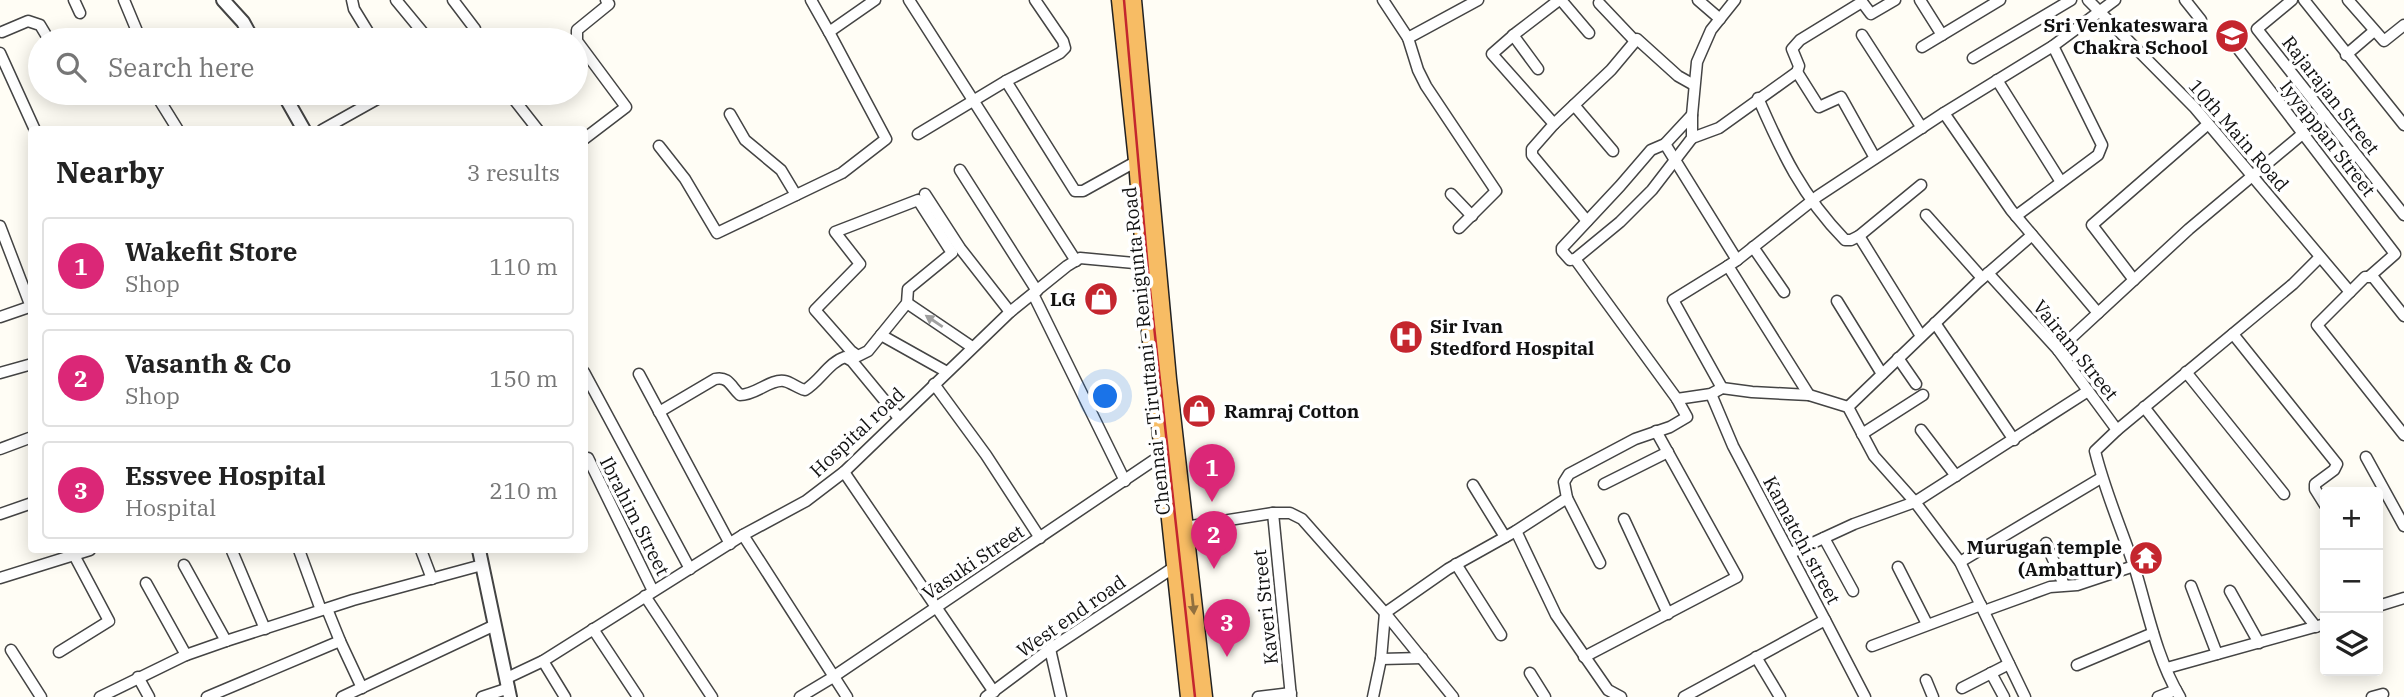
<!DOCTYPE html>
<meta charset="utf-8">
<style>
body{margin:0;font-family:"IBM Plex Serif",serif;background:#f6f6f6;color:#222}
.controls{position:absolute;right:21px;bottom:21px;display:grid;overflow:hidden;border-radius:7px;box-shadow:0 4px 18px #0003}
.controls button{width:63px;height:63px;display:grid;place-items:center;padding:0;border:0;border-bottom:2px solid #e0e0e0;background:#fff;color:#222;font:35px sans-serif}
.you{position:absolute;left:1106px;top:397px;width:24px;height:24px;margin:-18px;border:5px solid #fff;border-radius:50%;background:#1a73e8;box-shadow:0 0 0 10px #1a73e833}
.badge{display:grid;place-items:center;width:46px;height:46px;border-radius:50%;background:#db2777;color:#fff;font-size:23px;font-weight:700}
.pin{position:absolute;translate:-50% -58px;filter:drop-shadow(0 2px 4px #0008)}
.pin::after{content:'';position:absolute;top:37px;width:24px;height:21px;background:inherit;clip-path:polygon(0 0,100% 0,50% 100%)}
.list{margin:0;padding:0;list-style:none}
h2{display:flex;justify-content:space-between;align-items:center;height:91px;margin:0;padding:0 28px;font-size:30px}
h2 small{font-size:23px;font-weight:400;color:#767676}
.list li{display:grid;grid-template-columns:46px 1fr auto;gap:21px;align-items:center;box-sizing:border-box;height:98px;margin:0 14px 14px;padding:0 14px;border:2px solid #e0e0e0;border-radius:7px}
.list b{display:block;font-size:26px;white-space:nowrap}
.list p{margin:0;font-size:23px;white-space:nowrap;color:#767676}
.list em{font-size:23px;font-style:normal;color:#767676}
.icon{flex:none;width:38px;height:38px;fill:none;stroke:currentColor;stroke-width:2;stroke-linecap:round;stroke-linejoin:round}
.map{position:relative;flex:none;width:2404px;height:697px;overflow:hidden}
.search{position:absolute;background:#fff;box-shadow:0 4px 18px #0003;left:28px;top:28px;width:560px;height:77px;display:flex;align-items:center;gap:18px;box-sizing:border-box;padding:0 24px;border-radius:38px;color:#767676;font-size:26px}
.panel{position:absolute;background:#fff;box-shadow:0 4px 18px #0003;left:28px;top:126px;width:560px;height:427px;border-radius:7px}
.map>svg:first-child{display:block}
</style>
<div class="map">
<svg width="2404" height="697" viewBox="0 0 2404 697">
<rect width="100%" height="100%" fill="#fffdf5"/>
<g fill="none" stroke-linecap="round" stroke-linejoin="round">
<g stroke="#444" stroke-width="13">
<g id="minor">
<path d="M74,0l6,13"/>
<path d="M124,0l15,36 -6,4"/>
<path d="M352,0l2,9 19,31"/>
<path d="M396,0l33,40"/>
<path d="M453,0l22,29 -1,5 -6,6"/>
<path d="M811,0l18,32 46,-32"/>
<path d="M909,0l167,261"/>
<path d="M1383,0l25,38 70,-38"/>
<path d="M1559,0l-43,33 -24,21 62,70 -22,25v6l55,66"/>
<path d="M1561,0l28,33"/>
<path d="M1698,0l22,19"/>
<path d="M1920,0l22,35"/>
<path d="M2088,0l107,108 155,184 15,-15h8l31,39"/>
<path d="M2185,0l16,20"/>
<path d="M2292,0l-35,29 147,186"/>
<path d="M2304,0l100,125"/>
<path d="M2348,0l36,41 20,-16"/>
<path d="M1599,3l35,37"/>
<path d="M2,32l26,-11 12,4 9,15"/>
<path d="M1513,35l25,34"/>
<path d="M1862,35l60,93"/>
<path d="M1408,38l10,32 8,16 70,105 -37,37"/>
<path d="M1922,47l78,-47"/>
<path d="M2239,50l156,204 -25,22"/>
<path d="M0,53l35,77"/>
<path d="M2346,55l28,-24"/>
<path d="M1973,58l98,-58"/>
<path d="M1797,72l22,35 22,-10 34,61"/>
<path d="M1997,80l64,102"/>
<path d="M1006,81l69,110h8l54,-30"/>
<path d="M155,93l23,37"/>
<path d="M509,93l29,37"/>
<path d="M1758,98c24,55 44,98 87,142h6l8,-4 62,-51"/>
<path d="M1574,105l39,46"/>
<path d="M1944,113l67,97 87,103"/>
<path d="M730,114l15,26 36,30 15,25"/>
<path d="M1554,124l57,-54 26,-31 41,37 16,9"/>
<path d="M322,130l66,-37"/>
<path d="M918,134l88,-53 54,-28 5,-5 -2,-7 -28,-41"/>
<path d="M1692,138l27,-10 78,-56 2,-6 -7,-17 8,-9 62,-38 9,12 24,-14"/>
<path d="M584,139l42,-32 -49,-66v-11l32,-26 -3,-4"/>
<path d="M1665,144l72,116 -9,6 81,129"/>
<path d="M659,146l26,33 32,54 125,-60 44,-34 -57,-107"/>
<path d="M960,170l77,121"/>
<path d="M925,194l35,54 50,64"/>
<path d="M1451,194l21,22"/>
<path d="M918,200l34,53 -44,36 -1,14 -39,48 -10,5 -7,-5 -36,-41 45,-46 -25,-32z"/>
<path d="M1926,215l56,63"/>
<path d="M2016,216l82,-61 4,-10 -3,-6 -46,-93"/>
<path d="M0,226l31,81"/>
<path d="M1859,236l62,100"/>
<path d="M1753,247l31,45"/>
<path d="M1575,259l45,-37 32,-32 40,-52v-23l5,-53 14,-32 24,-30"/>
<path d="M1737,260l81,-64 126,-83 109,-67 62,-46"/>
<path d="M1988,273l70,77 59,80"/>
<path d="M2134,280l-42,-55 115,-100"/>
<path d="M2350,292l-33,33 87,110"/>
<path d="M1033,294l92,187"/>
<path d="M1837,301l45,73"/>
<path d="M907,303l65,44"/>
<path d="M0,317l32,-11"/>
<path d="M1935,323l79,117"/>
<path d="M2233,334l104,130 -3,6 -19,14v5l10,16"/>
<path d="M881,335l66,37"/>
<path d="M2058,350l131,-121 136,-114"/>
<path d="M1898,358l18,26"/>
<path d="M584,372l106,197"/>
<path d="M2186,372l98,122"/>
<path d="M0,373l32,-9"/>
<path d="M639,374l91,170"/>
<path d="M934,384l52,71 54,83"/>
<path d="M1722,388l-49,-88 55,-34"/>
<path d="M1677,399l-102,-140 -5,1 -8,-9v-3l58,-62 31,-36 14,-6 27,-29"/>
<path d="M1848,407l130,-125 54,-47"/>
<path d="M2144,407l172,220"/>
<path d="M659,412l56,-33c14,-3 16,8 25,16 16,0 30,-16 44,-14 7,1 13,7 21,9 15,-9 24,-28 40,-33l7,4 47,57"/>
<path d="M1921,430l35,46"/>
<path d="M1862,434l61,-39"/>
<path d="M0,449l32,-12"/>
<path d="M2366,457l38,69"/>
<path d="M584,458h4l65,133"/>
<path d="M844,472l150,220"/>
<path d="M1604,484l64,-32"/>
<path d="M1473,485l32,52"/>
<path d="M1567,498l33,65"/>
<path d="M1273,513l18,184"/>
<path d="M0,514l32,-11"/>
<path d="M1624,519l44,95"/>
<path d="M1185,527l88,-14h17l12,6 83,94 68,84"/>
<path d="M1516,531l40,84 52,75 13,7"/>
<path d="M743,535l104,162"/>
<path d="M1824,538l29,53"/>
<path d="M2046,543l18,42"/>
<path d="M299,550l22,60"/>
<path d="M421,550l11,29"/>
<path d="M232,551l33,78"/>
<path d="M1791,553l63,-29 61,-22 173,-111"/>
<path d="M1960,562l141,-84"/>
<path d="M1456,564l45,71"/>
<path d="M184,565l42,76"/>
<path d="M1898,567l29,57"/>
<path d="M0,578l90,-28"/>
<path d="M146,583l40,72"/>
<path d="M2191,586l26,68"/>
<path d="M2230,591l29,52"/>
<path d="M645,596l67,101"/>
<path d="M2378,606l26,-8"/>
<path d="M327,609l13,32"/>
<path d="M1984,611l66,-24 27,-2 57,-19"/>
<path d="M1825,620l40,77"/>
<path d="M593,629l45,68"/>
<path d="M1872,646l109,-41"/>
<path d="M1050,649l11,48"/>
<path d="M11,650l30,47"/>
<path d="M59,652l50,-31 -35,-66"/>
<path d="M1584,657l153,-80 -81,-146"/>
<path d="M1756,657l24,40"/>
<path d="M1381,659l41,-1"/>
<path d="M543,661l22,36"/>
<path d="M2077,665l76,-32"/>
<path d="M2167,668l158,-44"/>
<path d="M1530,673l15,24"/>
<path d="M1991,673l13,24"/>
<path d="M138,677l11,20"/>
<path d="M507,678l36,-17 200,-126 63,-34 38,-29 166,-160 57,-46 13,-8 65,6"/>
<path d="M1926,680l7,17"/>
<path d="M1962,688l47,-24"/>
<path d="M100,697l86,-42 40,-14 127,-41 129,-35"/>
<path d="M207,697l133,-56 22,47"/>
<path d="M342,697l153,-72"/>
<path d="M482,697l27,-9"/>
<path d="M800,697l30,-18 336,-227"/>
<path d="M986,697l64,-48 129,-85"/>
<path d="M1258,697l33,-4"/>
<path d="M1373,697l8,-38 4,-46 63,-44 68,-38 51,-33 -3,-16 5,-8 66,-35 35,-12 17,-10 -10,-18 34,-5 11,-6 30,4 57,3 39,12 26,49 41,46 45,60 65,135"/>
<path d="M1684,697l141,-77 -92,-174 -22,-52"/>
<path d="M2158,697l18,-7"/>
<path d="M2180,697c-23,-38 -32,-85 -45,-128 -13,-39 -30,-77 -40,-118l22,-21 176,-146 27,-27"/>
<path d="M2372,697l11,-3"/>
</g>
</g>
<g stroke="#444" stroke-width="16">
<g id="tertiary">
<path d="M223,0l20,22 10,18"/>
<path d="M283,93l21,37"/>
<path d="M479,550l31,147"/>
</g>
</g>
<g stroke="#222" stroke-width="19">
<g id="trunk">
<path d="M1120,0l17,161 13,171 39,365"/>
<path d="M1133,0l35,379 36,318"/>
</g>
</g>
<use href="#minor" stroke="#fff" stroke-width="10"/>
<use href="#tertiary" stroke="#fff" stroke-width="12"/>
<use href="#trunk" stroke="#f7bc64" stroke-width="16"/>
<path stroke="#c4262e" stroke-width="2.5" d="M1124,0l25,281 46,416"/>
</g>
<defs><path id="oneway-solid" d="M-6-.8H1V-3.2L6.5 0L1 3.2V.8H-6Z" transform="scale(1.75)"/></defs>
<use fill="#a0a0a0" href="#oneway-solid" transform="translate(934 321) rotate(-146)"/>
<use fill="#906f3f" href="#oneway-solid" transform="translate(1193 604) rotate(84)"/>
<defs>
<g id="school-disc" transform="scale(1.75)"><circle r="9.5" fill="#c4262e" stroke="#fff"/><path d="M0-5L7-2L0 1L-7-2ZM-4 1L0 2.5L4 1V4Q0 6-4 4Z" fill="#fff"/></g>
<g id="shop-disc" transform="scale(1.75)"><circle r="9.5" fill="#c4262e" stroke="#fff"/><path d="M-5-2.5h2.3a2.7 3.5 0 0 1 5.4 0H5L5.5 6h-11ZM-1.5-2.5h3a1.5 2.3 0 0 0-3 0Z" fill="#fff"/></g>
<g id="hospital-disc" transform="scale(1.75)"><circle r="9.5" fill="#c4262e" stroke="#fff"/><path d="M-5-5h3v3.5h4V-5h3V5h-3V1.5h-4V5h-3Z" fill="#fff"/></g>
<g id="temple-disc" transform="scale(1.75)"><circle r="9.5" fill="#c4262e" stroke="#fff"/><path d="M0-6L5-2H3V0L6.5 2.5H4V6H1.5V3h-3V6H-4V2.5H-6.5L-3 0V-2H-5Z" fill="#fff"/></g>
</defs>
<g fill-rule="evenodd">
<use href="#school-disc" x="2232" y="36"/>
<use href="#shop-disc" x="1101" y="299"/>
<use href="#hospital-disc" x="1406" y="337"/>
<use href="#shop-disc" x="1199" y="411"/>
<use href="#temple-disc" x="2146" y="558"/>
</g>
<g text-anchor="middle" stroke-width="7" stroke-linejoin="round" paint-order="stroke">
<g font-size="19" font-weight="bold" fill="#111" stroke="#fff" text-anchor="end">
<text x="2208" y="32">Sri Venkateswara<tspan x="2208" dy="22">Chakra School</tspan></text>
<text x="1076" y="306">LG</text>
<text x="1430" y="333" text-anchor="start">Sir Ivan<tspan x="1430" dy="22">Stedford Hospital</tspan></text>
<text x="1224" y="418" text-anchor="start">Ramraj Cotton</text>
<text x="2122" y="554">Murugan temple<tspan x="2122" dy="22">(Ambattur)</tspan></text>
</g>
<g font-size="19" fill="#111" stroke="#fff">
<text transform="translate(2331 95) rotate(52)" y="7">Rajarajan Street</text>
<text transform="translate(2239 135) rotate(49)" y="7">10th Main Road</text>
<text transform="translate(2328 138) rotate(52)" y="7">Iyyappan Street</text>
<text transform="translate(2076 350) rotate(51)" y="7">Vairam Street</text>
<text transform="translate(1146 351) rotate(-96)" y="7">Chennai - Tiruttani - Renigunta Road</text>
<text transform="translate(857 432) rotate(-43)" y="7">Hospital road</text>
<text transform="translate(635 516) rotate(63)" y="7">Ibrahim Street</text>
<text transform="translate(1802 540) rotate(62)" y="7">Kamatchi street</text>
<text transform="translate(973 562) rotate(-34)" y="7">Vasuki Street</text>
<text transform="translate(1265 607) rotate(-96)" y="7">Kaveri Street</text>
<text transform="translate(1071 616) rotate(-35)" y="7">West end road</text>
</g>
</g>
</svg>
<div class="controls">
<button>+</button>
<button>−</button>
<button><svg class="icon" aria-label="layers" viewBox="0 0 24 24"><path d="M12 4l9 5-9 5-9-5zM3 14l9 5 9-5"/></svg></button>
</div>
<div class="you"></div>
<div class="pin badge" style="left:1212px;top:502px">1</div>
<div class="pin badge" style="left:1214px;top:569px">2</div>
<div class="pin badge" style="left:1227px;top:657px">3</div>
<div class="search"><svg class="icon" aria-label="search" viewBox="0 0 24 24"><circle cx="10" cy="10" r="6"/><path d="M15 15l6 6"/></svg>Search here</div>
<section class="panel">
<h2>Nearby<small>3 results</small></h2>
<ul class="list">
<li><span class="badge">1</span><div><b>Wakefit Store</b><p>Shop</p></div><em>110 m</em></li>
<li><span class="badge">2</span><div><b>Vasanth &amp; Co</b><p>Shop</p></div><em>150 m</em></li>
<li><span class="badge">3</span><div><b>Essvee Hospital</b><p>Hospital</p></div><em>210 m</em></li>
</ul>
</section>
</div>
